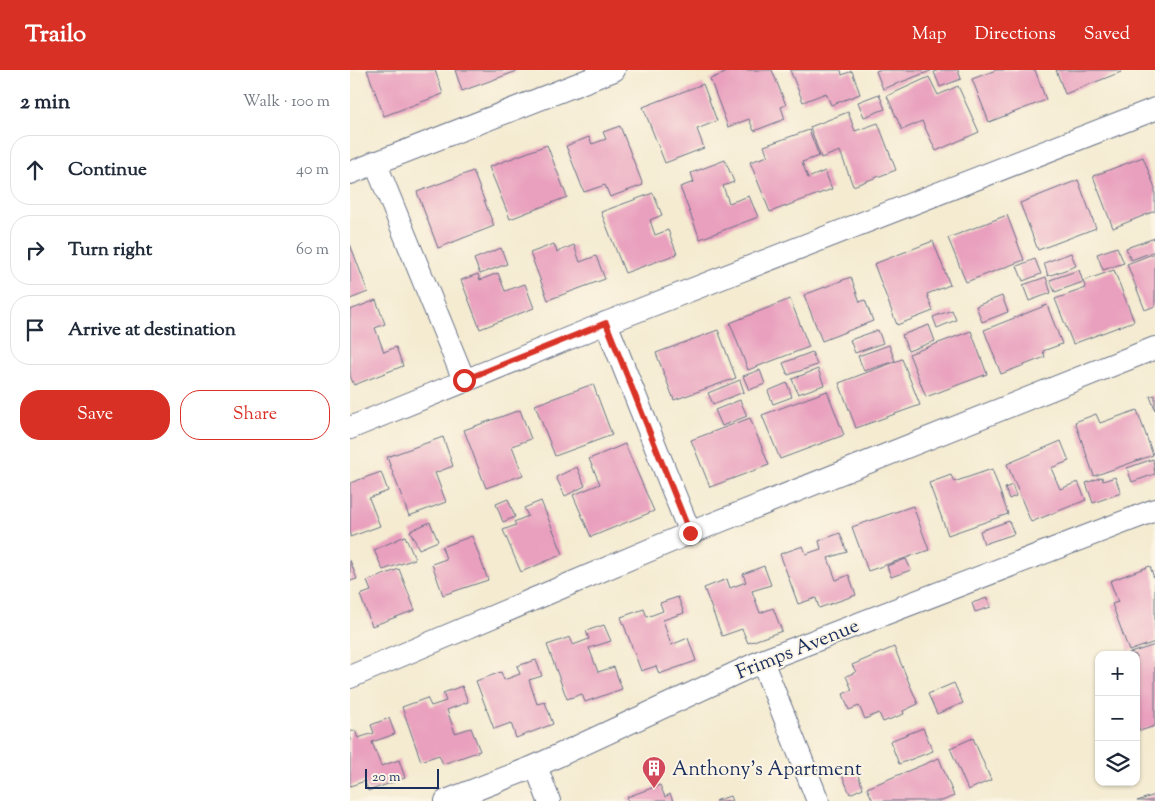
<!DOCTYPE html>
<meta charset="utf-8">
<style>
body{margin:0;font-family:"Sorts Mill Goudy",serif;background:#f2f2f3;color:#1f2937}
.controls{position:absolute;right:15px;bottom:15px;display:grid;overflow:hidden;border-radius:10px;box-shadow:0 1px 4px #0004}
.controls button{width:45px;height:45px;display:grid;place-items:center;padding:0;border:0;border-bottom:1px solid #e0e1e3;background:#fff;color:#1f2937;font:25px sans-serif}
.scale{position:absolute;left:15px;bottom:12px;width:74px;box-sizing:border-box;padding-left:5px;border:2px solid #1b2f5e;border-top:0;font-size:14px;line-height:18px;white-space:nowrap;color:#1b2f5e;-webkit-text-stroke:4px #fcf5e5;paint-order:stroke}
.stop{position:absolute;width:15px;height:15px;margin:-11px;border:4px solid #d93025;border-radius:50%;background:#fff}
.stop.end{background:#d93025;border-color:#fff;box-shadow:0 1px 5px #0008}
.list{margin:0;padding:0;list-style:none}
h2{display:flex;justify-content:space-between;align-items:center;height:65px;margin:0;padding:0 20px;font-size:21px}
h2 small{font-size:16px;font-weight:400;color:#747a83}
.list li{display:grid;grid-template-columns:32px 1fr auto;gap:15px;align-items:center;box-sizing:border-box;height:70px;margin:0 10px 10px;padding:0 10px;border:1px solid #e0e1e3;border-radius:20px}
.list b{display:block;font-size:19px;white-space:nowrap}
.list em{font-size:16px;font-style:normal;color:#747a83}
.actions{display:flex;gap:10px;padding:15px 20px}
.actions a{flex:1;padding:11px 0;border:1px solid #d93025;border-radius:20px;text-align:center;font-size:18px;color:#d93025}
.actions .main{background:#d93025;color:#fff}
.icon{flex:none;width:28px;height:28px;fill:none;stroke:currentColor;stroke-width:2;stroke-linecap:round;stroke-linejoin:round}
.map{position:relative;flex:none;width:805px;height:731px;overflow:hidden}
header{display:flex;align-items:center;gap:30px;box-sizing:border-box;height:70px;padding:0 25px;background:#d93025;color:#fff}
header strong{font-size:24px}
nav{display:flex;gap:28px;margin-inline-start:auto;font-size:18px}
main{display:flex}
aside{flex:1;background:#fff}
.map>svg:first-child{display:block}
</style>
<header>
<strong>Trailo</strong>
<nav><a>Map</a><a>Directions</a><a>Saved</a></nav>
</header>
<main>
<aside>
<h2>2 min<small>Walk · 100 m</small></h2>
<ul class="list">
<li><svg class="icon" aria-label="ahead" viewBox="0 0 24 24"><path d="M12 20V5M6 11l6-6 6 6"/></svg><div><b>Continue</b></div><em>40 m</em></li>
<li><svg class="icon" aria-label="right" viewBox="0 0 24 24"><path d="M7 20v-9h11M14 6l5 5-5 5"/></svg><div><b>Turn right</b></div><em>60 m</em></li>
<li><svg class="icon" aria-label="arrive" viewBox="0 0 24 24"><path d="M6 21V4h12l-3 4 3 4H6"/></svg><div><b>Arrive at destination</b></div></li>
</ul>
<div class="actions"><a class="main">Save</a><a>Share</a></div>
</aside>
<div class="map">
<svg width="805" height="731" viewBox="0 0 805 731">
<rect width="100%" height="100%" fill="#fcf5e5"/>
<filter id="ink" filterUnits="userSpaceOnUse"><feTurbulence type="fractalNoise" baseFrequency=".02" numOctaves="2"/><feDisplacementMap in="SourceGraphic" scale="10" xChannelSelector="R" yChannelSelector="G"/><feConvolveMatrix kernelMatrix="1 2 1 2 8 2 1 2 1" color-interpolation-filters="sRGB"/></filter>
<filter id="wash" filterUnits="userSpaceOnUse"><feTurbulence type="fractalNoise" baseFrequency=".0096" numOctaves="4" result="noise"/><feDisplacementMap in="SourceGraphic" scale="20" xChannelSelector="R" yChannelSelector="G"/><feGaussianBlur stdDeviation="1.12" result="paint"/><feColorMatrix in="noise" values="0 0 0 0 0 0 0 0 0 0 0 0 0 0 0 0 0 1.4 0 .05"/><feComposite in="paint" operator="in"/></filter>
<g filter="url(#wash)">
<rect width="100%" height="100%" fill="#f4ebd1"/>
<g id="blocks">
<g fill="#e9a0be">
<path d="M17,0h68l8,24 -59,22z"/>
<path d="M105,0h65l-58,21z"/>
<path d="M383,0h39l14,35 -5,2 4,12 -31,12 -5,-12 -21,8 -18,-48z"/>
<path d="M440,0h51l1,5 10,-4 8,23 -29,11 -5,-12 -23,9z"/>
<path d="M528,0h55l-50,19 -7,-18z"/>
<path d="M589,0h19l3,9 -21,8 -6,-15z"/>
<path d="M646,0h39l11,30 -57,22 -17,-43z"/>
<path d="M706,0h65v2l-56,22z"/>
<path d="M579,7l9,18 20,-9 21,46 -43,19 -14,-30 -20,9 -15,-34z"/>
<path d="M353,14l14,37 -20,8 7,19 -39,15 -22,-56z"/>
<path d="M529,24l6,15 -21,8 -6,-15z"/>
<path d="M498,42l7,19 23,-8 18,47 -43,16 -13,-35 -19,7 -11,-31z"/>
<path d="M270,56l23,59 -33,12 -5,-12 -21,7 -18,-46 23,-9 3,7 14,-5 -3,-7z"/>
<path d="M459,60l10,26 -17,6 6,16 17,-7 7,18 -62,23 -20,-50 18,-6 -4,-10z"/>
<path d="M197,75l20,52 -57,22 -21,-52z"/>
<path d="M793,87l12,31v23l-42,17 -20,-52z"/>
<path d="M375,90l9,22 -11,4 6,17 20,-7 9,21 -58,22 -20,-52 14,-5 -3,-9z"/>
<path d="M123,101l21,55 -56,22 -21,-56z"/>
<path d="M728,110l18,48 -58,22 -18,-47z"/>
<path d="M303,123l9,22 -12,5 5,15 13,-5 9,24 -52,19 -24,-61z"/>
<path d="M657,145l17,45 -58,22 -18,-44z"/>
<path d="M805,168v13l-24,9 -5,-12z"/>
<path d="M583,171l17,44 -23,9 6,17 -36,14 -23,-61z"/>
<path d="M0,174l18,48 -18,7z"/>
<path d="M204,174l3,8 17,-7 6,17 16,-6 9,23 -57,21 -18,-47z"/>
<path d="M767,177l7,16 -21,7 -6,-16z"/>
<path d="M151,178l6,16 -27,10 -6,-15z"/>
<path d="M721,183l5,13 -28,10 -4,-13z"/>
<path d="M805,183v53l-10,4 -18,-46z"/>
<path d="M685,189l6,15 -18,7 -6,-15z"/>
<path d="M729,200l4,12 -28,10 -5,-12z"/>
<path d="M764,200l20,51 -61,23 -18,-45 31,-11 -3,-7z"/>
<path d="M148,203l7,18 20,-7 9,24 -54,21 -19,-49 17,-6 2,6z"/>
<path d="M501,207l9,25 5,-2 8,21 -51,20 -18,-46z"/>
<path d="M696,207l5,16 -22,8 -6,-16z"/>
<path d="M652,226l6,16 -26,10 -6,-16z"/>
<path d="M440,229l19,48 -61,23 -18,-47z"/>
<path d="M26,230l9,24 -10,4 9,24 12,-5 7,19 -49,19 -4,-9v-66z"/>
<path d="M697,235l15,39 -19,7 2,6 -44,17 -17,-44z"/>
<path d="M602,240l4,10 -19,8 -4,-11z"/>
<path d="M579,255l6,16 -27,10 -6,-16z"/>
<path d="M368,260l18,48 -62,22 -18,-47z"/>
<path d="M528,260l5,13 -28,10 -5,-13z"/>
<path d="M621,261l16,43 -61,23 -17,-43z"/>
<path d="M539,275l6,16 -31,10 -6,-15z"/>
<path d="M462,282l5,13 -29,10 -5,-12z"/>
<path d="M552,289l18,46 -64,23 -17,-45z"/>
<path d="M468,299l6,16 -26,9 -6,-15z"/>
<path d="M410,300l5,14 -16,6 -6,-14z"/>
<path d="M390,310l4,12 -31,12 -5,-11z"/>
<path d="M437,313l5,14 -19,7 -5,-13z"/>
<path d="M243,314l19,51 -57,21 -20,-51z"/>
<path d="M477,321l17,44 -64,24 -18,-44z"/>
<path d="M805,325v15l-5,-14z"/>
<path d="M390,330l7,16 -25,10 -7,-16z"/>
<path d="M170,340l11,29 -19,7 11,29 -37,13 -22,-58z"/>
<path d="M787,340l16,45 -59,21 -19,-54 21,-8 4,9z"/>
<path d="M400,348l19,47 -59,22 -19,-47z"/>
<path d="M93,367l10,29 -18,7 11,29 -37,14 -22,-59z"/>
<path d="M711,371l8,20 -18,7 9,21 18,-7 8,18 -55,22 -24,-58z"/>
<path d="M275,374l29,67 -63,26 -18,-42 27,-11 -11,-25z"/>
<path d="M803,389l2,15 -23,8 -5,-14z"/>
<path d="M227,397l8,19 -20,10 -9,-19z"/>
<path d="M642,399l16,45 -60,21 -19,-52 22,-8 3,7z"/>
<path d="M31,402l7,19 -19,7 11,28 -30,11v-54z"/>
<path d="M752,407l1,4 12,-4 6,16 -28,10 -7,-20z"/>
<path d="M662,415l4,11 -7,3 -4,-11z"/>
<path d="M158,429l7,18 -12,5 -7,-18z"/>
<path d="M191,431l22,53 -42,18 -18,-42 13,-5 -2,-3 14,-6 -4,-8z"/>
<path d="M563,436l16,44 -61,21 -16,-44z"/>
<path d="M659,451l5,13 -30,10 -4,-13z"/>
<path d="M80,452l8,19 -19,8 -9,-18z"/>
<path d="M490,463l7,19 -19,6 8,22 13,-5 7,20 -37,13 -3,-10 -18,6 -18,-50 23,-8 3,8 15,-5 -2,-8z"/>
<path d="M55,466l10,23 -32,11 -9,-20z"/>
<path d="M122,466l16,44 -45,15 -11,-31 14,-5 -4,-12z"/>
<path d="M556,489l5,11 -20,7 -4,-11z"/>
<path d="M0,490l7,19 -7,2z"/>
<path d="M414,496l7,19 -19,6 8,22 13,-5 9,23 -34,12 -6,-14 -20,7 -18,-48 23,-9 3,9 16,-6 -3,-8z"/>
<path d="M800,496l5,15v61l-26,9 -17,-47 6,-2 -8,-21z"/>
<path d="M49,499l16,41 -43,16 -12,-31 11,-4 -4,-10z"/>
<path d="M328,527l6,16 -21,7 8,25 17,-7 8,23 -37,13 -3,-8 -15,5 -20,-54 23,-8 3,8 16,-6 -3,-8z"/>
<path d="M637,528l4,9 -16,5 -3,-9z"/>
<path d="M254,555l7,16 -22,7 9,24 16,-5 8,22 -37,13 -3,-8 -15,5 -20,-54 23,-8 3,8 16,-6 -3,-8z"/>
<path d="M805,575v81l-15,5 -4,-12v-64l-9,-1z"/>
<path d="M544,577l24,57 -15,7 1,3 -21,8 -4,-9 -14,6 -6,-13 -10,4 -6,-16 9,-4 -6,-14 10,-4 -4,-7z"/>
<path d="M186,590l6,16 -13,4 8,24 8,-2 8,22 -37,14 -5,-15 -17,6 -18,-48 25,-9 3,8 16,-6 -3,-8z"/>
<path d="M604,613l9,20 -26,11 -9,-20z"/>
<path d="M112,616l6,16 -21,8 8,23 16,-5 9,23 -37,13 -4,-9 -18,6 -19,-54 25,-9 4,8 15,-5 -3,-8z"/>
<path d="M39,648l6,16 -23,8 9,24 18,-6 6,18 -37,13 -3,-10 -15,5v-54l5,-2 3,8 16,-5 -3,-8z"/>
<path d="M573,658l10,23 -34,13 -9,-23z"/>
<path d="M623,668l18,42 -23,10 -18,-42z"/>
<path d="M589,688l15,38 -12,5h-69l-6,-13z"/>
<path d="M506,700l7,18 -13,6 -8,-19z"/>
<path d="M310,715l5,12 5,-3 3,7h-45l-1,-4z"/>
<path d="M805,725v6h-18z"/>
<path d="M380,726l2,5h-17z"/>
</g>
</g>
</g>
<g filter="url(#ink)">
<use href="#blocks" fill-opacity="0" stroke="#677186" stroke-width="1"/>
<g fill="none" stroke-linecap="round" stroke-linejoin="round">
<g stroke="#677186" stroke-width="24">
<g id="street">
<path d="M25,92l89,218"/>
<path d="M0,103l264,-103"/>
<path d="M256,253l84,210"/>
<path d="M0,358l256,-105 549,-214"/>
<path d="M412,591l56,140"/>
<path d="M0,607l340,-144 465,-185"/>
<path d="M186,696l13,35"/>
<path d="M96,731l90,-35 226,-105 393,-151"/>
</g>
</g>
<use href="#street" stroke="#fff" stroke-width="22"/>
</g>
</g>
<g fill="none" stroke-linecap="round" stroke-linejoin="round" filter="url(#ink)">
<path stroke="#d93025" stroke-width="6" d="M114,310l142,-57 84,210"/>
</g>
<defs>
<g id="building-pin" transform="scale(1.25)"><path d="M0 17L-7.5 6A9.5 9.5 0 1 1 7.5 6Z" fill="#d1495b" stroke="#fcf5e5"/><path d="M-4-6H4V6H1V3H-1V6H-4ZM-2.5-4.3h1.7v1.8h-1.7ZM.8-4.3h1.7v1.8H.8ZM-2.5-1h1.7V.8h-1.7ZM.8-1h1.7V.8H.8Z" fill="#fff"/></g>
</defs>
<g fill-rule="evenodd">
<use href="#building-pin" x="304" y="698"/>
</g>
<g text-anchor="middle" stroke-width="4" stroke-linejoin="round" paint-order="stroke">
<g font-size="20" fill="#1b2f5e" stroke="#fcf5e5">
<text transform="translate(447 578) rotate(-22)" y="7">Frimps Avenue</text>
</g>
<g font-size="20" fill="#1b2f5e" stroke="#fcf5e5" text-anchor="start">
<text x="322" y="705">Anthony's Apartment</text>
</g>
</g>
</svg>
<div class="controls">
<button>+</button>
<button>−</button>
<button><svg class="icon" aria-label="layers" viewBox="0 0 24 24"><path d="M12 4l9 5-9 5-9-5zM3 14l9 5 9-5"/></svg></button>
</div>
<div class="scale">20 m</div>
<div class="stop" style="left:114px;top:310px"></div>
<div class="stop end" style="left:340px;top:463px"></div>
</div>
</main>
